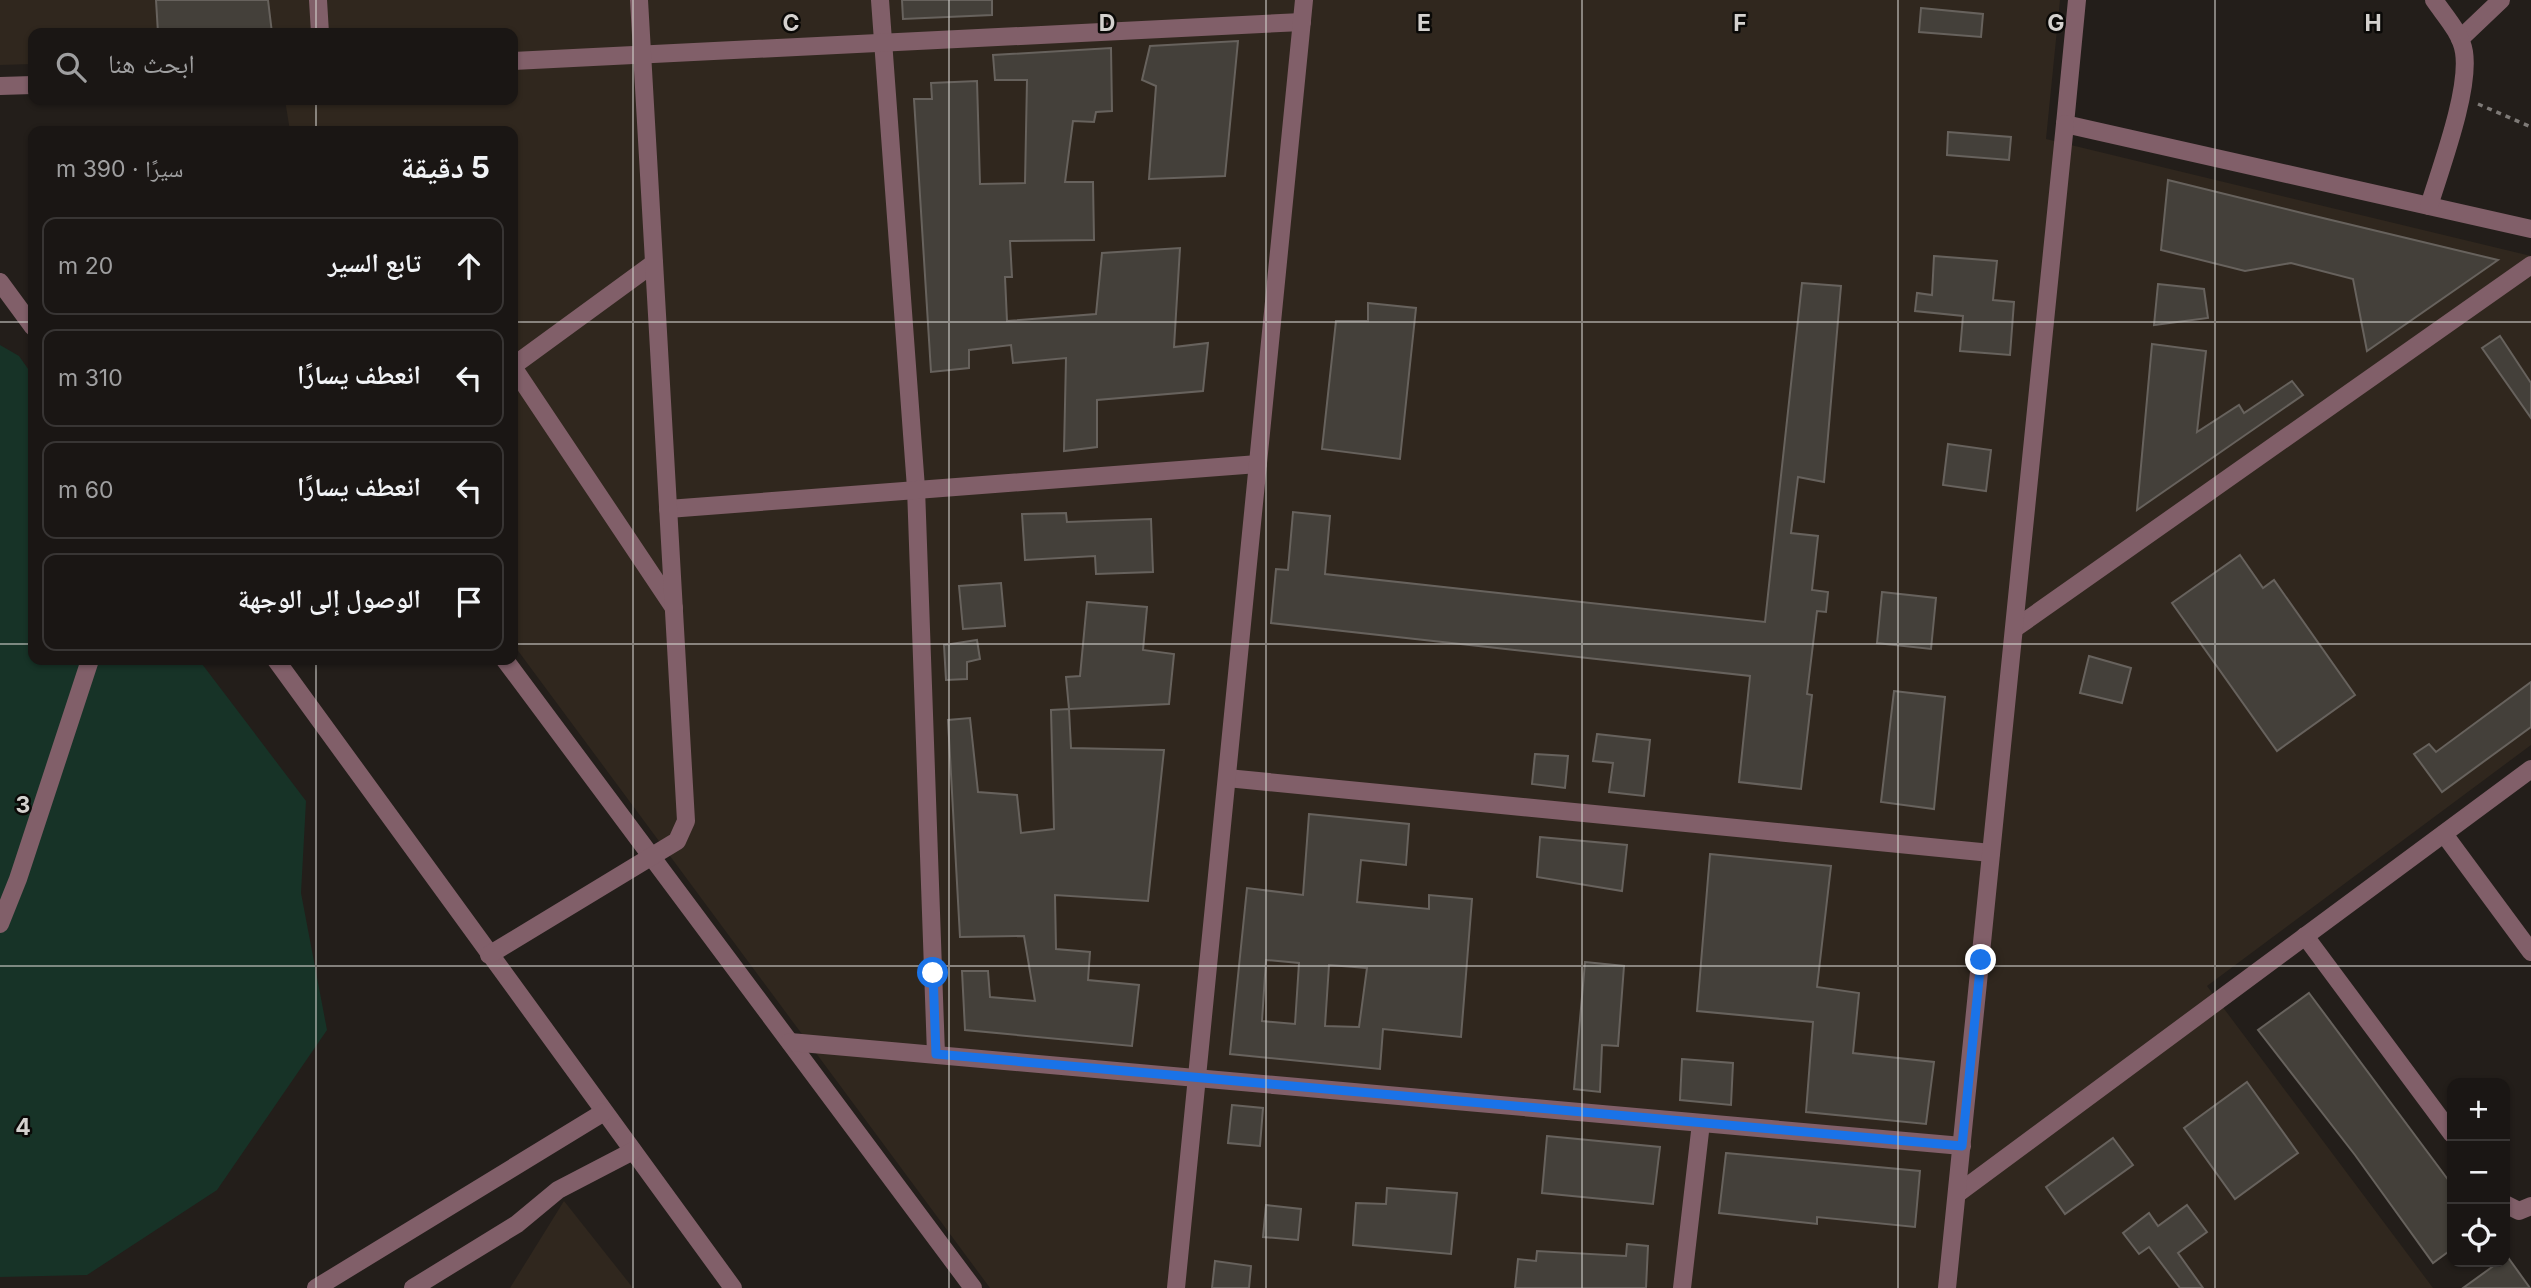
<!DOCTYPE html>
<html lang="ar">
<meta charset="utf-8">
<style>
body{margin:0;font-family:Inter,"Noto Naskh Arabic",sans-serif;background:#231f1d;color:#f1f3f6;direction:rtl}
.controls{position:absolute;right:21px;bottom:21px;display:grid;overflow:hidden;border-radius:14px;box-shadow:0 2px 5px #0004}
.controls button{width:63px;height:63px;display:grid;place-items:center;padding:0;border:0;border-bottom:2px solid #383534;background:#1a1614;color:#f1f3f6;font:35px sans-serif}
.stop{position:absolute;width:21px;height:21px;margin:-16px;border:5px solid #1a73e8;border-radius:50%;background:#fff}
.stop.end{background:#1a73e8;border-color:#fff;box-shadow:0 2px 7px #0008}
.list{margin:0;padding:0;list-style:none}
h2{display:flex;justify-content:space-between;align-items:center;height:91px;margin:0;padding:0 28px;font-size:30px}
h2 small{font-size:23px;font-weight:400;color:#9f9fa0}
.list li{display:grid;grid-template-columns:46px 1fr auto;gap:21px;align-items:center;box-sizing:border-box;height:98px;margin:0 14px 14px;padding:0 14px;border:2px solid #383534;border-radius:14px}
.list b{display:block;font-size:26px;white-space:nowrap}
.list em{font-size:23px;font-style:normal;color:#9f9fa0}
.icon{flex:none;width:38px;height:38px;fill:none;stroke:currentColor;stroke-width:2;stroke-linecap:round;stroke-linejoin:round}
.map{position:relative;flex:none;width:2531px;height:1288px;overflow:hidden;direction:ltr}
.search{position:absolute;background:#1a1614;box-shadow:0 2px 5px #0004;left:28px;top:28px;width:490px;height:77px;display:flex;align-items:center;gap:18px;box-sizing:border-box;padding:0 24px;border-radius:14px;color:#9f9fa0;font-size:26px}
.panel{position:absolute;background:#1a1614;box-shadow:0 2px 5px #0004;left:28px;top:126px;width:490px;height:539px;border-radius:14px;direction:rtl}
.map>svg:first-child{display:block}
</style>
<div class="map">
<svg width="2531" height="1288" viewBox="0 0 2531 1288">
<rect width="100%" height="100%" fill="#231e1a"/>
<g fill="#30271e">
<path d="M0,0h2060l-14,139 485,117v489l-324,241 226,302h-1443l-477,-644v-513h-223l-5,-31h228v-67h-480v31l-33,1z"/>
<path d="M564,1201l69,87h-123z"/>
</g>
<path fill="#173327" d="M0,345l19,11 14,20v284h166l107,141 -5,92 26,137 -110,160 -130,85 -87,2z"/>
<g fill="#44403a" stroke="#67625d" stroke-width="2" fill-rule="evenodd">
<path d="M156,0h112l4,33h-114z"/>
<path d="M902,0h90v15l-89,4z"/>
<path d="M1921,8l62,6 -2,23 -62,-5z"/>
<path d="M1238,41l-13,135 -76,3 7,-93 -14,-6 8,-34z"/>
<path d="M1111,48l1,63 -16,1 -2,10 -21,-1 -8,61h28l1,58 -84,1 2,36h-7l2,44 89,-7 6,-61 78,-5 -6,99 34,-4 -5,48 -106,9v47l-33,4 2,-93 -53,5 -2,-18 -42,5v18l-38,4 -17,-273h18l-1,-16 46,-2 3,103 45,-1 2,-103h-32l-2,-25z"/>
<path d="M1948,132l63,5 -2,23 -62,-5z"/>
<path d="M2168,180l134,33 196,47 -131,91 -14,-72 -62,-16 -46,8 -84,-21z"/>
<path d="M1934,256l63,5 -4,39 21,2 -4,53 -50,-4 3,-35 -48,-5 2,-18 15,2z"/>
<path d="M1802,283l39,3 -17,196 -26,-5 -7,56 27,3 -6,54 16,2 -2,20 -9,-1 -10,83 5,1 -11,94 -62,-7 11,-106 -479,-53 5,-54 12,1 5,-58 37,4 -5,58 440,48z"/>
<path d="M2158,284l46,5 4,29 -54,7z"/>
<path d="M1368,303l48,5 -16,151 -78,-10 14,-128h32z"/>
<path d="M2500,336l31,47v35l-49,-70z"/>
<path d="M2152,344l54,7 -9,81 42,-27 5,8 48,-32 11,14 -166,115z"/>
<path d="M1948,444l43,6 -5,41 -43,-6z"/>
<path d="M1066,513l1,9 84,-3 2,53 -57,2 -1,-18 -70,4 -3,-46z"/>
<path d="M2240,555l23,33 11,-8 81,115 -78,56 -105,-148z"/>
<path d="M1001,583l4,43 -42,3 -4,-43z"/>
<path d="M1882,592l54,6 -5,51 -54,-6z"/>
<path d="M1087,602l60,5 -4,43 31,4 -5,50 -100,5 -3,-32 14,-1z"/>
<path d="M977,640l3,19 -13,3v17l-21,1 -2,-35z"/>
<path d="M2089,656l42,12 -9,35 -42,-10z"/>
<path d="M2531,682v45l-89,65 -28,-38 15,-10 7,8z"/>
<path d="M1894,691l51,6 -11,112 -53,-7z"/>
<path d="M1069,709l2,39 93,2 -16,151 -93,-6 1,54 34,3 -2,28 51,5 -7,61 -167,-16 -3,-59h26l2,26 45,4 -11,-65 -64,1 -12,-217 22,-2 8,74 39,3 4,38 33,-4 -3,-119z"/>
<path d="M1597,734l53,6 -6,56 -35,-4 4,-29 -20,-2z"/>
<path d="M1535,754l33,2 -3,32 -33,-4z"/>
<path d="M1309,814l100,10 -3,41 -45,-5 -4,42 72,7v-14l43,4 -11,138 -78,-8 -3,40 -150,-15 17,-166 56,7zM1266,960l33,3 -4,61 -33,-3zM1329,965l38,3 -8,59 -34,-1z"/>
<path d="M1540,837l87,8 -5,46 -85,-14z"/>
<path d="M1710,854l121,12 -14,121 42,6 -6,60 81,9 -8,62 -120,-12 7,-90 -116,-11z"/>
<path d="M1585,962l39,4 -6,80 -16,-1 -2,47 -26,-3z"/>
<path d="M2309,993l143,192v64l-19,14 -78,-108 -97,-125z"/>
<path d="M1682,1059l51,4 -2,42 -51,-5z"/>
<path d="M2247,1082l51,71 -63,46 -51,-71z"/>
<path d="M1232,1105l31,3 -3,38 -32,-3z"/>
<path d="M1547,1136l113,11 -7,57 -111,-11z"/>
<path d="M2113,1138l20,27 -68,49 -19,-27z"/>
<path d="M1726,1153l194,18 -5,56 -98,-10v7l-98,-11z"/>
<path d="M1387,1188l70,5 -6,61 -98,-9 3,-42 30,1z"/>
<path d="M1266,1205l35,4 -3,31 -35,-3z"/>
<path d="M2187,1205l20,27 -29,21 25,35h-23l-31,-41 -10,7 -16,-21 26,-20 9,13z"/>
<path d="M1627,1244l21,2 -2,42h-131l3,-29 18,2 1,-10 89,5z"/>
<path d="M2507,1256l23,32h-67l36,-26h6z"/>
<path d="M1215,1261l36,5 -2,22h-37z"/>
</g>
<g fill="none" stroke-linecap="round" stroke-linejoin="round">
<path stroke="#7e7a77" stroke-width="3.5" stroke-dasharray="5 5" stroke-linecap="butt" d="M2478,104l53,23"/>
<g stroke="#815f69" stroke-width="18">
<path d="M318,0l2,33"/>
<path d="M880,0l36,488 20,566"/>
<path d="M2077,0l-12,124 466,105"/>
<path d="M2460,39l41,-39"/>
<path d="M513,61l789,-39"/>
<path d="M0,86l33,-1"/>
<path d="M2429,206c12,-39 41,-116 35,-154 -3,-19 -19,-36 -30,-52"/>
<path d="M0,282l33,45"/>
<path d="M513,366l141,-103"/>
<path d="M513,367l161,241"/>
<path d="M668,509l590,-45"/>
<path d="M2014,629l517,-364"/>
<path d="M276,660l457,628"/>
<path d="M505,660l468,628"/>
<path d="M1227,778l764,75"/>
<path d="M2444,834l87,118"/>
<path d="M0,924l18,-45 72,-219"/>
<path d="M2305,936l147,198"/>
<path d="M489,955l188,-114 9,-20 -47,-821"/>
<path d="M790,1042l1172,104"/>
<path d="M1957,1194l574,-425"/>
<path d="M2505,1204l14,7 12,-5"/>
<path d="M316,1288l288,-176"/>
<path d="M413,1288l104,-64 41,-34 75,-39"/>
<path d="M1176,1288l128,-1288"/>
<path d="M1682,1288l19,-165"/>
<path d="M1947,1288l118,-1164"/>
</g>
</g>
<g fill="none" stroke-linecap="round" stroke-linejoin="round">
<path stroke="#1a73e8" stroke-width="9" d="M933,973l3,81 1026,92 19,-186"/>
</g>
<path fill="none" stroke="#d4d1ce" stroke-width="2" stroke-opacity="0.55" d="M316,0v33M633,0v1288M949,0v1288M1266,0v1288M1582,0v1288M1898,0v1288M2215,0v1288M316,100v31M0,322h33M513,322h2018M0,644h33M513,644h2018M316,660v628M0,966h2531"/>
<g font-size="23" text-anchor="middle" font-weight="bold" fill="#d4d1ce" stroke="#0a0907" stroke-width="5" stroke-linejoin="round" paint-order="stroke">
<text x="791" y="31">C</text>
<text x="1107" y="31">D</text>
<text x="1424" y="31">E</text>
<text x="1740" y="31">F</text>
<text x="2056" y="31">G</text>
<text x="2373" y="31">H</text>
<text x="23" y="813">3</text>
<text x="23" y="1135">4</text>
</g>
</svg>
<div class="controls">
<button>+</button>
<button>−</button>
<button><svg class="icon" aria-label="locate" viewBox="0 0 24 24"><circle cx="12" cy="12" r="6"/><path d="M12 2v4M12 18v4M2 12h4M18 12h4"/></svg></button>
</div>
<div class="stop" style="left:933px;top:973px"></div>
<div class="stop end" style="left:1981px;top:960px"></div>
<div class="search"><svg class="icon" aria-label="search" viewBox="0 0 24 24"><circle cx="10" cy="10" r="6"/><path d="M15 15l6 6"/></svg>ابحث هنا</div>
<section class="panel">
<h2>5 دقيقة<small>سيرًا · 390 m</small></h2>
<ul class="list">
<li><svg class="icon" aria-label="ahead" viewBox="0 0 24 24"><path d="M12 20V5M6 11l6-6 6 6"/></svg><div><b>تابع السير</b></div><em>20 m</em></li>
<li><svg class="icon" aria-label="left" viewBox="0 0 24 24"><path d="M17 20v-9H6M10 6l-5 5 5 5"/></svg><div><b>انعطف يسارًا</b></div><em>310 m</em></li>
<li><svg class="icon" aria-label="left" viewBox="0 0 24 24"><path d="M17 20v-9H6M10 6l-5 5 5 5"/></svg><div><b>انعطف يسارًا</b></div><em>60 m</em></li>
<li><svg class="icon" aria-label="arrive" viewBox="0 0 24 24"><path d="M6 21V4h12l-3 4 3 4H6"/></svg><div><b>الوصول إلى الوجهة</b></div></li>
</ul>
</section>
</div>
